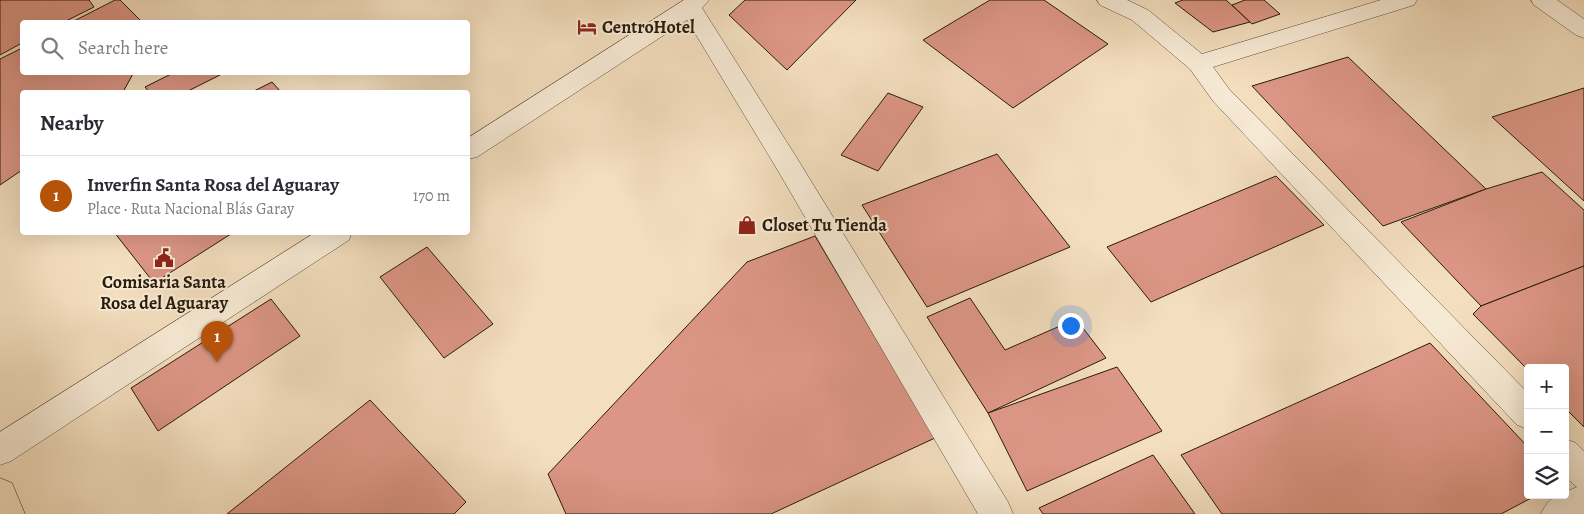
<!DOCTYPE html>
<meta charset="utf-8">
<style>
body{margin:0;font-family:Alegreya,serif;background:#f2f2f3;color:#2b2b33}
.controls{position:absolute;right:15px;bottom:15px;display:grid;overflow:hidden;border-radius:5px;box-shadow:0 5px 20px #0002}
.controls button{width:45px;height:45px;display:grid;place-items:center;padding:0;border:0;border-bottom:1px solid #e1e1e2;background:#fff;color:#2b2b33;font:25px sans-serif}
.you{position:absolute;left:1070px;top:325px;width:18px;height:18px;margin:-12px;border:4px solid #fff;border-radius:50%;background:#1a73e8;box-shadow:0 0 0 8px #1a73e833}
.badge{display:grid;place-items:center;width:32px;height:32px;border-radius:50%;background:#b45309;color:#fff;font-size:16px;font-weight:700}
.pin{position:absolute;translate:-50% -41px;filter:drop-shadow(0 1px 2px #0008)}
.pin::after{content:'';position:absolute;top:26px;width:18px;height:15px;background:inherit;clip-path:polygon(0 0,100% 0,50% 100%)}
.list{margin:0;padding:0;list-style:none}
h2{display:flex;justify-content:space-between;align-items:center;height:65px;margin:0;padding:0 20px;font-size:21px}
h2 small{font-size:16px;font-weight:400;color:#7c7c81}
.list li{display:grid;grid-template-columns:32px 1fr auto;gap:15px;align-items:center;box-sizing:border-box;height:80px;padding:0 20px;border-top:1px solid #e1e1e2}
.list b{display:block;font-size:19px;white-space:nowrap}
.list p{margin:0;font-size:16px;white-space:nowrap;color:#7c7c81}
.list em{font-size:16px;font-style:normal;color:#7c7c81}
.icon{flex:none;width:28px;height:28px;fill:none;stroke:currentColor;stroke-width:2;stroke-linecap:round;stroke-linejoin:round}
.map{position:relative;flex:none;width:1584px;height:514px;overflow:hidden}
.search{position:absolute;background:#fff;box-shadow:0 5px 20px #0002;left:20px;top:20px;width:450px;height:55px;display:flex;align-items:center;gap:12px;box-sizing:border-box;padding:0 18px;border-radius:5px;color:#7c7c81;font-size:19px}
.panel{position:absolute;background:#fff;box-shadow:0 5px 20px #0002;left:20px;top:90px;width:450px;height:145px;border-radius:5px}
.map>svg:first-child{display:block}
</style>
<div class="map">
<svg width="1584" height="514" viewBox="0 0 1584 514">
<rect width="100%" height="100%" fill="#f3debe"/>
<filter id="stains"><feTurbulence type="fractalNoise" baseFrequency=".004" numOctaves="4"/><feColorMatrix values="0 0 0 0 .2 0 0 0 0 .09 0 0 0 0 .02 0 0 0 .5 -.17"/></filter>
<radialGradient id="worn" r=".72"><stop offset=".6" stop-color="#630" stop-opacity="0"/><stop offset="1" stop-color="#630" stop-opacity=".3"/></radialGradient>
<g fill="#dc9685" stroke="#281b0a">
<path d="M0,0h89l5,7 -30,15h-42v21l-22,12z"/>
<path d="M115,0h5l22,22h-70z"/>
<path d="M745,0h111l-69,70 -58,-55z"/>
<path d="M990,0h54l64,44 -95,64 -90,-68z"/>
<path d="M1183,0h43l24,22 -37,10 -38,-29z"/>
<path d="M1245,0h19l16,14 -28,10 -20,-19z"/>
<path d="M22,48v24h112l-11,20h-101v78l-22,15v-126z"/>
<path d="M1348,57l138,132 -103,37 -131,-140z"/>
<path d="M175,72h43l2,3 -34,17h-37l-4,-5z"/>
<path d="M272,82l9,10h-29z"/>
<path d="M1584,88v113l-92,-84z"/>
<path d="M888,93l35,14 -45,64 -37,-16z"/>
<path d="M997,154l73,93 -143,60 -65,-102z"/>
<path d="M1542,172l42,38v56l-103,40 -80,-84 85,-33z"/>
<path d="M1276,176l48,49 -173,77 -44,-55z"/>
<path d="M114,232h120l-80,51z"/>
<path d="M815,236l120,202 -164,76h-205l-18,-40 199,-212z"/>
<path d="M427,247l66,77 -49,34 -64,-81z"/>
<path d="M1584,266v161l-19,-19v-40h-37v2l-55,-56 8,-8z"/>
<path d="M970,298l35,52 71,-31 30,39 -118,55 -61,-96z"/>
<path d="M271,299l29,37 -142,95 -27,-43z"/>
<path d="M1430,343l98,104v48h9l-36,19h-279l-41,-59z"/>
<path d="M1117,367l45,64 -135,60 -39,-78z"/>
<path d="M370,400l96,102 -12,12h-227z"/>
<path d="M1153,455l42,59h-152l-4,-6z"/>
</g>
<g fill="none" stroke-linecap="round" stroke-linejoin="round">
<g stroke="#5b4c37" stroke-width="1">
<g id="minor">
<path d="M684,0h25l-7,8 93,147 213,347 5,12h-35l-201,-345 -90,-149 -210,137 -9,2v-21z"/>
<path d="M1097,0h30l21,10 54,44 179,-54h36l-3,5 -201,62 16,22 299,304v36l-11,-4 -304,-324 -23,-32 -58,-49 -32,-15z"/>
<path d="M1531,0h26l27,19v19l-8,-3 -42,-30z"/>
<path d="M316,232h36l-3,8 -338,221 -11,4v-33z"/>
<path d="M1565,439l11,4 8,8v63h-43c5,-11 11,-19 24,-19v-3l12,-5 -12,-10z"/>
</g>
</g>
<g stroke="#281b0a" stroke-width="1">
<path id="trunk" d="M0,478l12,5 13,31h-25z"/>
</g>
<use href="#minor" fill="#f7ead5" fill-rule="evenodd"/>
<use href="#trunk" fill="#f3debe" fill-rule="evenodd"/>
</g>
<defs>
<g id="hotel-bare" transform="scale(1.5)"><path d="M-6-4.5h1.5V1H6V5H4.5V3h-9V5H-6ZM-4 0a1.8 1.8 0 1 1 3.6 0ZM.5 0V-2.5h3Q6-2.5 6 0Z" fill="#8f2418" stroke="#f7ead5" stroke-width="2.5" paint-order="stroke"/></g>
<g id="shop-bare" transform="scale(1.5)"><path d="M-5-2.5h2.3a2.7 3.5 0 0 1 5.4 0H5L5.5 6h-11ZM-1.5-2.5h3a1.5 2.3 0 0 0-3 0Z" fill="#8f2418" stroke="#f7ead5" stroke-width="2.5" paint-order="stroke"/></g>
<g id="civic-bare" transform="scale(1.5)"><path d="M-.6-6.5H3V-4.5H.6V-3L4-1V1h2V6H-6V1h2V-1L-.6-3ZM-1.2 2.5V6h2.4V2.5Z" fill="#8f2418" stroke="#f7ead5" stroke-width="2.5" paint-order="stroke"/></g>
</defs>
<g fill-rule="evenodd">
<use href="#hotel-bare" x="587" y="27"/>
<use href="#shop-bare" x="747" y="225"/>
<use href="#civic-bare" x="164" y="258"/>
</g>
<g text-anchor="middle" stroke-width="4" stroke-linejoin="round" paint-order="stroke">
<g font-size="18" font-weight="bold" fill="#281b0a" stroke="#f7ead5" text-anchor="start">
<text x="602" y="33">CentroHotel</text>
<text x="762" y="231">Closet Tu Tienda</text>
<text x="164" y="288" text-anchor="middle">Comisaria Santa<tspan x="164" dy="21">Rosa del Aguaray</tspan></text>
</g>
</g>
<rect width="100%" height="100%" filter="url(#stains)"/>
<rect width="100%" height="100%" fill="url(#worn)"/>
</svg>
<div class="controls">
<button>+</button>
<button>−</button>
<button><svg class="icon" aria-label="layers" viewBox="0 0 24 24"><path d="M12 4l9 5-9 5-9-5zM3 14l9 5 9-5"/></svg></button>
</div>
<div class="you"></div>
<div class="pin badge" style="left:217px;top:362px">1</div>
<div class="search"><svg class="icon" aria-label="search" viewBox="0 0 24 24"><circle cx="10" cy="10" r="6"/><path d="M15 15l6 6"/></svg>Search here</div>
<section class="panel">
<h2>Nearby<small></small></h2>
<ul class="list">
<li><span class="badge">1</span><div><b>Inverfin Santa Rosa del Aguaray</b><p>Place · Ruta Nacional Blás Garay</p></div><em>170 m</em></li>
</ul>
</section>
</div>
